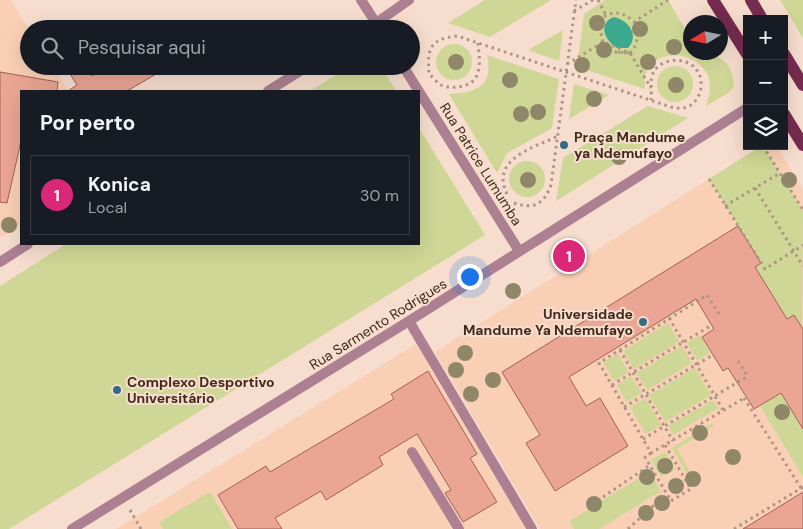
<!DOCTYPE html>
<html lang="pt">
<meta charset="utf-8">
<style>
body{margin:0;font-family:"DM Sans",sans-serif;background:#242831;color:#f1f3f6}
.controls{position:absolute;right:15px;top:15px;display:grid;overflow:hidden;border-radius:0px;box-shadow:0 5px 20px #0002}
.controls button{width:45px;height:45px;display:grid;place-items:center;padding:0;border:0;border-bottom:1px solid #363941;background:#171b24;color:#f1f3f6;font:25px sans-serif}
.compass{position:absolute;left:683px;top:15px;width:45px;height:45px;border-radius:50%;background:#171b24;box-shadow:0 5px 20px #0002;rotate:260deg}
.you{position:absolute;left:469px;top:276px;width:18px;height:18px;margin:-12px;border:4px solid #fff;border-radius:50%;background:#1a73e8;box-shadow:0 0 0 8px #1a73e833}
.badge{display:grid;place-items:center;width:32px;height:32px;border-radius:50%;background:#db2777;color:#fff;font-size:16px;font-weight:700}
.pin{position:absolute;translate:-50% -50%;border:2px solid #fff;box-shadow:0 1px 5px #0006}
.list{margin:0;padding:0;list-style:none}
h2{display:flex;justify-content:space-between;align-items:center;height:65px;margin:0;padding:0 20px;font-size:21px}
h2 small{font-size:16px;font-weight:400;color:#9ea1a6}
.list li{display:grid;grid-template-columns:32px 1fr auto;gap:15px;align-items:center;box-sizing:border-box;height:80px;margin:0 10px 10px;padding:0 10px;border:1px solid #363941;border-radius:0px}
.list b{display:block;font-size:19px;white-space:nowrap}
.list p{margin:0;font-size:16px;white-space:nowrap;color:#9ea1a6}
.list em{font-size:16px;font-style:normal;color:#9ea1a6}
.icon{flex:none;width:28px;height:28px;fill:none;stroke:currentColor;stroke-width:2;stroke-linecap:round;stroke-linejoin:round}
.map{position:relative;flex:none;width:803px;height:529px;overflow:hidden}
.search{position:absolute;background:#171b24;box-shadow:0 5px 20px #0002;left:20px;top:20px;width:400px;height:55px;display:flex;align-items:center;gap:12px;box-sizing:border-box;padding:0 18px;border-radius:28px;color:#9ea1a6;font-size:19px}
.panel{position:absolute;background:#171b24;box-shadow:0 5px 20px #0002;left:20px;top:90px;width:400px;height:155px;border-radius:0px}
.map>svg:first-child{display:block}
</style>
<div class="map">
<svg width="803" height="529" viewBox="0 0 803 529">
<rect width="100%" height="100%" fill="#f6ddce"/>
<g fill="#f9d0b6">
<path d="M0,0h11l18,30v36h22l18,25h-48v134l-21,13z"/>
<path d="M761,146h15l27,43v340h-263l-105,-177z"/>
<path d="M416,344l110,185h-410z"/>
</g>
<g fill="#cfd796">
<path d="M485,0h66l-61,37 -42,-14z"/>
<path d="M605,0h63l22,37v15c27,1 43,6 44,35l-6,6 -22,13c3,-9 5,-17 3,-27 -7,-24 -44,-33 -60,-12 -5,6 -4,15 -4,22l-68,-22 7,-53z"/>
<path d="M780,0h23v38z"/>
<path d="M563,30l-4,31 -31,-11z"/>
<circle cx="454" cy="62" r="18"/>
<path d="M487,55l72,24 -7,49 -45,25 -10,20 -48,-79c27,-2 45,-7 38,-39z"/>
<circle cx="675" cy="84" r="18"/>
<path d="M350,66h31l15,25h-86z"/>
<path d="M574,84l35,11 -40,24z"/>
<path d="M648,106l40,12 -132,83 7,-43z"/>
<path d="M419,128l66,107 -476,294h-9v-243l66,-42h353z"/>
<path d="M761,146h2l40,64 -1,118 -8,-13 -7,4 -32,-52 6,-5 -52,-83z"/>
<circle cx="527" cy="179" r="18"/>
<path d="M668,323l11,19 -45,27 -11,-18z"/>
<path d="M700,335l10,18 -13,8 -10,-18z"/>
<path d="M682,346l10,17 -45,27 -11,-17z"/>
<path d="M618,354l11,18 -15,9 -11,-19z"/>
<path d="M695,368l16,27 -46,27 -16,-27z"/>
<path d="M631,376l11,17 -15,9 -10,-17z"/>
<path d="M781,393l22,36v48l-43,-71z"/>
<path d="M645,398l16,27 -15,9 -16,-27z"/>
<path d="M713,400l5,8 -45,27 -5,-9z"/>
<path d="M712,423l2,3 -37,23 19,33 -3,2 -21,-36z"/>
<path d="M665,452l10,17 -14,8 -10,-17z"/>
<path d="M649,472l12,19 -62,38h-25l-5,-8z"/>
<path d="M210,492l22,37h-69l-4,-7z"/>
</g>
<path fill="#3ca88e" d="M614,17c14,3 26,18 14,31h-11c-12,-7 -20,-25 -3,-31z"/>
<g fill="#eba594" stroke="#a16153">
<path d="M65,66h21l6,10 7,-5 2,3 13,-8h56l-43,25h-59l9,-6z"/>
<path d="M0,72l58,10 -1,9h-36v50l-14,62 -7,-1z"/>
<path d="M738,226l23,37 -6,4 32,52 7,-4 9,14v100l-22,-36 -27,16 -26,-41 -5,3 -21,-34 12,-8 -18,-30 -127,78 17,29 14,-8 28,48 -73,45 -29,-48 14,-8 -38,-63z"/>
<path d="M428,371l49,83 -7,4 27,44 -34,20 -18,-29 6,-3 -34,-56 -38,23 4,8 -57,35 -5,-9 -46,27 7,11h-44l-20,-34 48,-29 4,6 124,-73 -3,-5z"/>
<path d="M803,492v37h-60z"/>
</g>
<g fill="none" stroke-linecap="round" stroke-linejoin="round">
<g stroke="#ad9485" stroke-width="3" stroke-dasharray="2.5 4" stroke-linecap="butt">
<path d="M598,0l8,15"/>
<path d="M574,11l19,-11"/>
<path d="M603,42c-3,-10 -4,-19 3,-27 12,-4 19,-2 28,7l34,-22"/>
<path d="M478,43c1,11 3,22 -1,32 -4,12 -25,15 -36,10 -4,-2 -8,-8 -12,-11 -2,-26 1,-35 28,-38l214,71c4,0 8,2 12,1 15,-2 22,-21 16,-34 -8,-19 -41,-18 -47,2 -2,8 0,17 -1,24"/>
<path d="M630,53c9,-9 8,-19 4,-31"/>
<path d="M567,64l36,-22 27,11 -16,-1 16,1 21,35"/>
<path d="M763,146l40,64"/>
<path d="M709,179l56,90 38,-24"/>
<path d="M755,188l48,78"/>
<path d="M507,194c-17,-35 26,-46 51,-58"/>
<path d="M514,203c20,7 30,1 37,-18l25,-185"/>
<path d="M725,206l55,-33"/>
<path d="M719,314l-12,-19 -108,68 52,90 95,-56"/>
<path d="M669,318l54,92"/>
<path d="M620,350l53,91"/>
<path d="M738,361l10,16"/>
<path d="M612,385l100,-60"/>
<path d="M744,398l57,90"/>
<path d="M624,407l89,-52"/>
<path d="M643,439l105,-63"/>
<path d="M651,453l-6,4 26,44 20,-12 -26,-44"/>
<path d="M603,497l47,-32"/>
<path d="M130,510l11,19"/>
<path d="M628,529l38,-35"/>
<path d="M734,529l69,-42"/>
</g>
<g stroke="#ac8091" stroke-width="10">
<path d="M409,321l123,208"/>
<path d="M412,452l47,77"/>
</g>
<g stroke="#ac8091" stroke-width="10">
<path d="M367,29l9,-6 4,6"/>
<path d="M403,66l116,185"/>
<path d="M268,91l40,-25"/>
<path d="M0,262l28,-18"/>
<path d="M72,529l337,-208 338,-213"/>
</g>
<path stroke="#ac8091" stroke-width="10" d="M361,0l15,23 33,-23"/>
<g stroke="#772c50" stroke-width="12">
<path d="M713,0l34,54"/>
<path d="M751,0l11,19"/>
<path d="M784,54l19,31"/>
<path d="M784,114l19,31"/>
</g>
</g>
<g fill="#908768">
<circle cx="597" cy="23" r="8"/>
<circle cx="640" cy="29" r="8"/>
<circle cx="674" cy="47" r="8"/>
<circle cx="604" cy="50" r="8"/>
<circle cx="456" cy="62" r="8"/>
<circle cx="648" cy="62" r="8"/>
<circle cx="582" cy="65" r="8"/>
<circle cx="510" cy="80" r="8"/>
<circle cx="676" cy="85" r="8"/>
<circle cx="594" cy="99" r="8"/>
<circle cx="538" cy="112" r="8"/>
<circle cx="521" cy="114" r="8"/>
<circle cx="619" cy="157" r="8"/>
<circle cx="528" cy="180" r="8"/>
<circle cx="789" cy="180" r="8"/>
<circle cx="9" cy="225" r="8"/>
<circle cx="513" cy="291" r="8"/>
<circle cx="465" cy="353" r="8"/>
<circle cx="456" cy="370" r="8"/>
<circle cx="493" cy="380" r="8"/>
<circle cx="471" cy="394" r="8"/>
<circle cx="782" cy="412" r="8"/>
<circle cx="700" cy="433" r="8"/>
<circle cx="733" cy="457" r="8"/>
<circle cx="665" cy="466" r="8"/>
<circle cx="647" cy="477" r="8"/>
<circle cx="693" cy="479" r="8"/>
<circle cx="676" cy="486" r="8"/>
<circle cx="662" cy="503" r="8"/>
<circle cx="594" cy="504" r="8"/>
<circle cx="646" cy="513" r="8"/>
</g>
<g fill="#366b87" stroke="#f6ddce" stroke-width="2">
<circle cx="564" cy="145" r="5"/>
<circle cx="643" cy="322" r="5"/>
<circle cx="117" cy="390" r="5"/>
</g>
<g text-anchor="middle" stroke-width="4" stroke-linejoin="round" paint-order="stroke">
<g font-size="14" font-weight="bold" fill="#422a1b" stroke="#f6ddce" text-anchor="start">
<text x="574" y="142">Praça Mandume<tspan x="574" dy="16">ya Ndemufayo</tspan></text>
<text x="633" y="319" text-anchor="end">Universidade<tspan x="633" dy="16">Mandume Ya Ndemufayo</tspan></text>
<text x="127" y="387">Complexo Desportivo<tspan x="127" dy="16">Universitário</tspan></text>
</g>
<g font-size="14" fill="#422a1b" stroke="#f6ddce">
<text transform="translate(481 164) rotate(58)" y="5">Rua Patrice Lumumba</text>
<text transform="translate(378 324) rotate(-32)" y="5">Rua Sarmento Rodrigues</text>
</g>
</g>
</svg>
<div class="controls">
<button>+</button>
<button>−</button>
<button><svg class="icon" aria-label="layers" viewBox="0 0 24 24"><path d="M12 4l9 5-9 5-9-5zM3 14l9 5 9-5"/></svg></button>
</div>
<svg class="compass" viewBox="-18 -18 36 36"><path d="M0-13l5 13h-10z" fill="#e53935"/><path d="M0 13l5-13h-10z" fill="#9ea1a6"/></svg>
<div class="you"></div>
<div class="pin badge" style="left:569px;top:256px">1</div>
<div class="search"><svg class="icon" aria-label="search" viewBox="0 0 24 24"><circle cx="10" cy="10" r="6"/><path d="M15 15l6 6"/></svg>Pesquisar aqui</div>
<section class="panel">
<h2>Por perto<small></small></h2>
<ul class="list">
<li><span class="badge">1</span><div><b>Konica</b><p>Local</p></div><em>30 m</em></li>
</ul>
</section>
</div>
